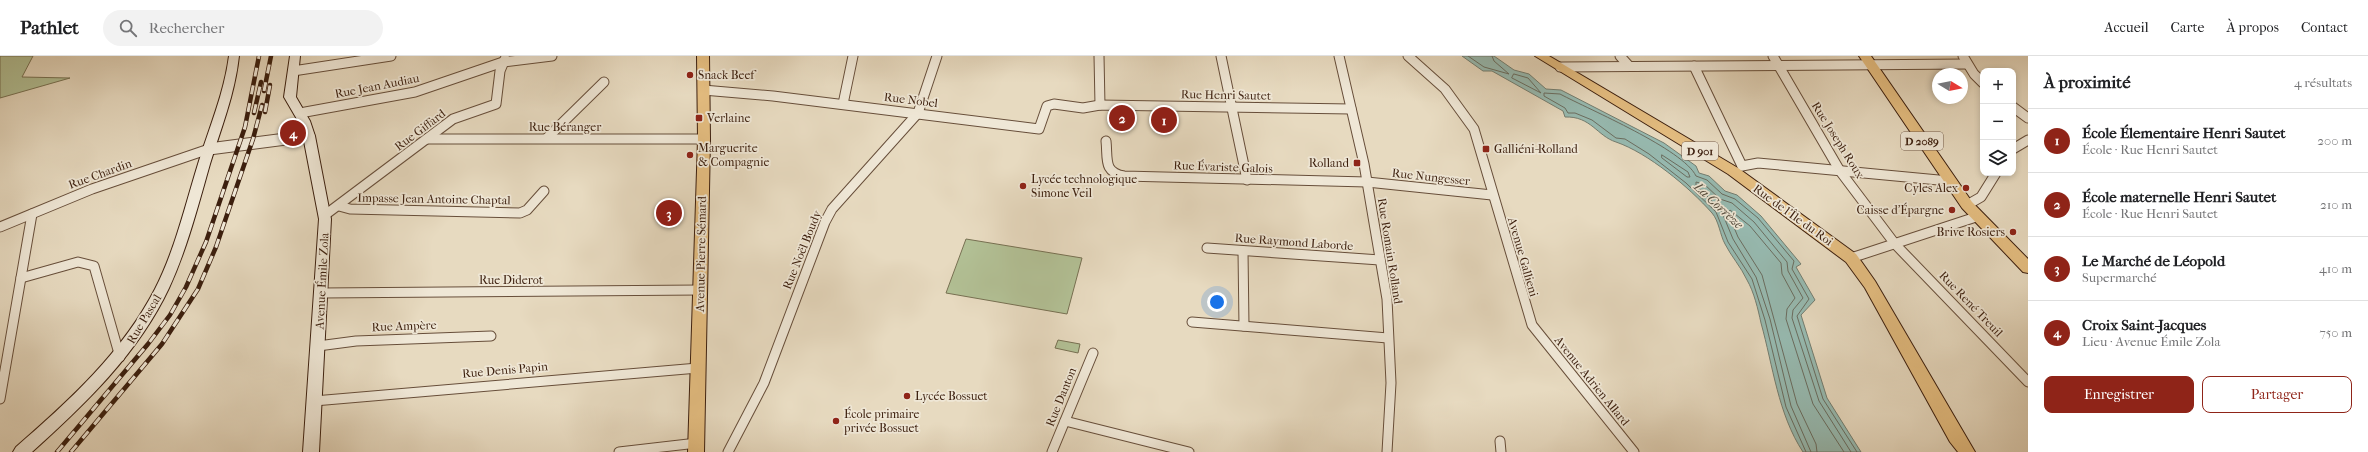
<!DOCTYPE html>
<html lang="fr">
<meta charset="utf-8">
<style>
body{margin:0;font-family:"IM FELL French Canon",serif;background:#f2f2f2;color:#202124}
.controls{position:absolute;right:12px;top:12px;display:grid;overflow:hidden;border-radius:8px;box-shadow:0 2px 6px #0003}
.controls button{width:36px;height:36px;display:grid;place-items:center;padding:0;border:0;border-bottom:1px solid #e0e0e0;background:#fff;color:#202124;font:20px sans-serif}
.compass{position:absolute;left:1932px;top:12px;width:36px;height:36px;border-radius:50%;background:#fff;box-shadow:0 2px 6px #0003;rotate:100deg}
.you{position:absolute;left:1217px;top:246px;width:14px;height:14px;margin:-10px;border:3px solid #fff;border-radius:50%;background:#1a73e8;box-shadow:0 0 0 6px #1a73e833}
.badge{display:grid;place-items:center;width:26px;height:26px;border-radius:50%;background:#8f2418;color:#fff;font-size:13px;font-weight:700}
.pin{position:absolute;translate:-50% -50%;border:2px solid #fff;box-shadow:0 1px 4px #0006}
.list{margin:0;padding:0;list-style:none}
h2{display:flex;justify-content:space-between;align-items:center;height:52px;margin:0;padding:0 16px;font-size:17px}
h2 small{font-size:13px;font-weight:400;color:#757577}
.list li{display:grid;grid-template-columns:26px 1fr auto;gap:12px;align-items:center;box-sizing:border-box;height:64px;padding:0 16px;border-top:1px solid #e0e0e0}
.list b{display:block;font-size:15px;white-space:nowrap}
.list p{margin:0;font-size:13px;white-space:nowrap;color:#757577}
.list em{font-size:13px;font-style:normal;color:#757577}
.actions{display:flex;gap:8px;padding:12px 16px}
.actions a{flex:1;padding:9px 0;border:1px solid #8f2418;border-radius:8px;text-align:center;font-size:14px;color:#8f2418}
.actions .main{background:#8f2418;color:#fff}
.icon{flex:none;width:22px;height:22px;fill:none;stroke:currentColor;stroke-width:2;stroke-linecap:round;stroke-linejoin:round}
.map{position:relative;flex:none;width:2028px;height:396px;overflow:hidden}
header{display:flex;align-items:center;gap:24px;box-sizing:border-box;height:56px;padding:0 20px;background:#fff;border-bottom:1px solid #e0e0e0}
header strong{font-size:19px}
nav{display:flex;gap:22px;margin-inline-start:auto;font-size:14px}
.search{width:280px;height:36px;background:#f2f2f2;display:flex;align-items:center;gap:10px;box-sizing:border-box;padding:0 14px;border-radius:22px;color:#757577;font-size:15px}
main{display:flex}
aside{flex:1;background:#fff}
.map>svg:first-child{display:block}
</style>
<header>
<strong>Pathlet</strong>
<div class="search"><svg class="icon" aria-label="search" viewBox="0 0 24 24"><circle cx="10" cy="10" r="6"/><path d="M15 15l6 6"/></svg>Rechercher</div>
<nav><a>Accueil</a><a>Carte</a><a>À propos</a><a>Contact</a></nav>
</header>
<main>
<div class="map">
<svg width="2028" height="396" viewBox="0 0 2028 396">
<rect width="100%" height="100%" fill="#e7dac0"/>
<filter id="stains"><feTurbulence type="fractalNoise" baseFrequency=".005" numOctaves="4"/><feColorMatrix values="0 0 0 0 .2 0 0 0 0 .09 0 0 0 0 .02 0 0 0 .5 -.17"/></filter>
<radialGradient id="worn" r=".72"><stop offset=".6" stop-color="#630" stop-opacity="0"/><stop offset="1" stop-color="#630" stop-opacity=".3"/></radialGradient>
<g fill="#b2c095" stroke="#777052">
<path d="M0,0h33l-11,21 48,1 -70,20z"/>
<path d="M966,183l116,19 -15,56 -121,-21z"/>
<path d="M1058,284l22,4 -2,9 -23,-5z"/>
</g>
<path fill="#97bbb2" stroke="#737d70" d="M1462,0h32l20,14 15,4 17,15 15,1 103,53 32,23 3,7 10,3 16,15 12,4 24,21 40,48 -5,3 19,33 -14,15 26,83 34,54h-58c-25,-38 -30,-86 -42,-129 -3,-14 -7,-31 -14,-43 -6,-13 -16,-24 -22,-36 -5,-9 -6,-23 -13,-31 -23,-26 -64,-60 -96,-71 -19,-6 -25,-26 -51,-25l-2,-6 -71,-40h-9z"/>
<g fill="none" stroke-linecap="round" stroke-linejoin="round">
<g stroke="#6a6d60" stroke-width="1">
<path d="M1468,0l16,11 25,7 -15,-13 -2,-5"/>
<path d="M1514,18l14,4 13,15 -29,-15z"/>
<path d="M1662,99l26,17 2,5h-3l-25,-19z"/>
<path d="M1806,396l-20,-45 -21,-87 -13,-41 -24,-37 -12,-30 -30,-29 -37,-29 -24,-15 -9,-1 -24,-18 -17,-7h-7l-3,-5 -21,-12v-3l16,1c30,16 123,55 136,82l11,4 15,14 13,5 23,19 36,43 -2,8 17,30 -12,17 26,83 34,53"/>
<path d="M1811,396l-20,-46 -21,-87 -14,-42 -23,-38 -12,-29 -25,-25v-3l8,2 16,15 12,4 22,19 33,40 1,9 15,27 -10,12 -1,8 27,83 32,51"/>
<path d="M1817,396l-1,-8 -19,-40 -35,-129 -24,-38 -10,-24 2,-3 20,16 31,37 1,11 13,24 -8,11 -1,10 27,85 31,48"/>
</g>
<g stroke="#674e3a" stroke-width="11">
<g id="minor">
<path d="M1099,0l1,49"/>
<path d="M1221,0l26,124"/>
<path d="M1339,0l25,108 23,135 4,84 -4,69"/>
<path d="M1408,0l37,33 29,40 58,196 102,127"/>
<path d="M1620,0l9,10"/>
<path d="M1773,0l67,115 55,73 133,138"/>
<path d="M1963,0l11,18 9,9"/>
<path d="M1694,10l48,100"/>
<path d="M1560,11l407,-3"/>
<path d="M293,15l98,-15"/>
<path d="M703,34l70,6 266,33 8,-23 7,-2 29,4 17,-3 251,4"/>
<path d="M843,48l10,-48"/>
<path d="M2013,51l15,11"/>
<path d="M300,57l115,-21 88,-30 49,-6"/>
<path d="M547,82l57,-56"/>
<path d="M427,83h277"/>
<path d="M1106,85c2,18 -3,31 18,35l243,6 125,13"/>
<path d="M2013,93l15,-9"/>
<path d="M1742,110l16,-3 191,18"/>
<path d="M1967,149l14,-8 15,-24"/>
<path d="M339,150l11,3 170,4 7,-3 17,-19"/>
<path d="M325,159l128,-96 43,-15 4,-33 5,-12"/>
<path d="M0,171l92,-38 117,-40"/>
<path d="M1207,192l173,12"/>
<path d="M1243,195l1,75"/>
<path d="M1851,202l125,-41"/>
<path d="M21,222l57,-16 16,4 26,91"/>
<path d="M322,237l378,-3"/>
<path d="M1192,266l196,16"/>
<path d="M318,290l38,-5 135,-5"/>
<path d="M0,343l32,-185"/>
<path d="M314,345l384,-33"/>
<path d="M1065,365l124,31"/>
<path d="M1500,385l1,11"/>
<path d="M619,396l78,-9"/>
<path d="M728,396l36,-69 61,-161 7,-13 86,-96 19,-57"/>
<path d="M1052,396l41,-99"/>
</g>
</g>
<g stroke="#674e3a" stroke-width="13">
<path id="tertiary" d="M209,93l100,-13"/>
</g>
<g stroke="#3c1f0e" stroke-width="2">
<g id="secondary">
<path d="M229,0h10c-4,38 -18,72 -29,108 -12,42 -23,85 -41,124 -31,66 -84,116 -137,164h-19l3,-5c53,-46 106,-94 139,-158 20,-39 30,-83 43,-125 11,-36 26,-70 31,-108z"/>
<path d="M290,0h10l-4,41 14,24 5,15 16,83 -12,233h-16l16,-233 -16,-83 -5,-15 -14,-24z"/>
</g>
</g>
<g stroke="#3c1f0e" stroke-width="2">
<g id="primary">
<path d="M697,0h12l1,83 -6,313h-16l10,-313z"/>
<path d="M1535,0h14l189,112 118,86 19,27 100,171h-17l-8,-10 -85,-154 -19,-26 -118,-88z"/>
<path d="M1859,0h12l101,146 56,57v14l-5,-1 -61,-64z"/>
</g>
</g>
<use href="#minor" stroke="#efe7d6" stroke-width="9"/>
<use href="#tertiary" stroke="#efe7d6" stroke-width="11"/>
<use href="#secondary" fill="#efe7d6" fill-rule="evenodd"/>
<use href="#primary" fill="#e4bd80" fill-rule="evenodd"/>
<g stroke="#3c1f0e" stroke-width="4.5">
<g id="rail">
<path d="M264,35l7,-35"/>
<path d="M265,56l5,-27"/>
<path d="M254,57l7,-31"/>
<path d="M57,396l91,-108 22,-29 16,-28 20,-45 39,-115 14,-71"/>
<path d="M71,396l91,-108 36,-55 18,-42 37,-108 9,-34"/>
</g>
</g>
<use href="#rail" stroke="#efe7d6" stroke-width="3" stroke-dasharray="9" stroke-linecap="butt"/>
</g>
<g fill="#8f2418" stroke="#efe7d6" stroke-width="1.5">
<circle cx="690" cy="19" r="4"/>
<rect x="695" y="58" width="8" height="8" rx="2"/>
<rect x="1482" y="89" width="8" height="8" rx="2"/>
<circle cx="690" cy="99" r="4"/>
<rect x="1353" y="103" width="8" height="8" rx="2"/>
<circle cx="1023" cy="130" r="4"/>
<circle cx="1966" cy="132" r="4"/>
<circle cx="1952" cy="154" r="4"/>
<circle cx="2013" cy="176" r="4"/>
<circle cx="907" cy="340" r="4"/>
<circle cx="836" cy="365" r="4"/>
</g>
<g text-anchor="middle" stroke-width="3.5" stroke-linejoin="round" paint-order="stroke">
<g fill="#efe7d6" stroke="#725b4a" stroke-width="1">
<rect x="1901" y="76" width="42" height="18" rx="3"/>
<rect x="1682" y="86" width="36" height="18" rx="3"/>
</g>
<g font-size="11" font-weight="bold" fill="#3c1f0e">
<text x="1922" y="89">D 2089</text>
<text x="1700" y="99">D 901</text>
</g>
<g font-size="12" fill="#3c1f0e" stroke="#efe7d6" text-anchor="start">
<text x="698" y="23">Snack Beef</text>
<text x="707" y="66">Verlaine</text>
<text x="698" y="96">Marguerite<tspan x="698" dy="14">&amp; Compagnie</tspan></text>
<text x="1494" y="97">Galliéni-Rolland</text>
<text x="1349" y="111" text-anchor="end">Rolland</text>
<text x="1031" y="127">Lycée technologique<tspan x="1031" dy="14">Simone Veil</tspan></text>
<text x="1958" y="136" text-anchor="end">Cyles Alex</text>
<text x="1944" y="158" text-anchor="end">Caisse d'Épargne</text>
<text x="2005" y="180" text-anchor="end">Brive Rosiers</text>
<text x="915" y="344">Lycée Bossuet</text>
<text x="844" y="362">École primaire<tspan x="844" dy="14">privée Bossuet</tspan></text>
</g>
<g font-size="12" fill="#3c1f0e" stroke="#efe7d6">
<text transform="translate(377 30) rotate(-11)" y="4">Rue Jean Audiau</text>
<text transform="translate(1226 39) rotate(1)" y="4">Rue Henri Sautet</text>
<text transform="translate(911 44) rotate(7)" y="4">Rue Nobel</text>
<text x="565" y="75">Rue Béranger</text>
<text transform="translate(420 74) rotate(-37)" y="4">Rue Giffard</text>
<text transform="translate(1838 84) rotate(58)" y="4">Rue Joseph Roux</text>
<text transform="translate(1223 111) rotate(2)" y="4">Rue Évariste Galois</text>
<text transform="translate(100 118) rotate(-20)" y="4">Rue Chardin</text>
<text transform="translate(1431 121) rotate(6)" y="4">Rue Nungesser</text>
<text transform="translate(434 143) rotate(1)" y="4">Impasse Jean Antoine Chaptal</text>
<text transform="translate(1793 159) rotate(36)" y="4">Rue de l'Île du Roi</text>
<text transform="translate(1294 186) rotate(4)" y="4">Rue Raymond Laborde</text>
<text transform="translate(802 194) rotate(-68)" y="4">Rue Noël Boudy</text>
<text transform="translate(1390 195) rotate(81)" y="4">Rue Romain Rolland</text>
<text transform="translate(701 198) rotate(-89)" y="4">Avenue Pierre Sémard</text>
<text transform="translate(1523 201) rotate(74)" y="4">Avenue Gallieni</text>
<text x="511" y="228">Rue Diderot</text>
<text transform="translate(322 225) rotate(-87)" y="4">Avenue Émile Zola</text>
<text transform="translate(1971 248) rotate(46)" y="4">Rue René Treuil</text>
<text transform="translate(144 263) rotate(-59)" y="4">Rue Pascal</text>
<text transform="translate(404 270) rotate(-2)" y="4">Rue Ampère</text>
<text transform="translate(505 314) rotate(-5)" y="4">Rue Denis Papin</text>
<text transform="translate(1592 325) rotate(51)" y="4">Avenue Adrien Allard</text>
<text transform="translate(1061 341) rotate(-68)" y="4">Rue Danton</text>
</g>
<g font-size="13" font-style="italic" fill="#574e3f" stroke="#efe7d6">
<text transform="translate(1719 149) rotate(43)" y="5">La Corrèze</text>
</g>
</g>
<rect width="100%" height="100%" filter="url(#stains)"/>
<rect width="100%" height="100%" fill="url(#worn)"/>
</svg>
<div class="controls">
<button>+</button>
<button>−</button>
<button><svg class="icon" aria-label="layers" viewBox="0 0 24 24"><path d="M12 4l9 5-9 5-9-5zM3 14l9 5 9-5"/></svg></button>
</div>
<svg class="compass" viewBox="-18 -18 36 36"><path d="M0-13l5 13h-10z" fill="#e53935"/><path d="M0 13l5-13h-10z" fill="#757577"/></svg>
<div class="you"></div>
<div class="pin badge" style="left:1164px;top:64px">1</div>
<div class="pin badge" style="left:1122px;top:62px">2</div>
<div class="pin badge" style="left:669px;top:157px">3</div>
<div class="pin badge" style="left:293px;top:77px">4</div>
</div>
<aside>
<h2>À proximité<small>4 résultats</small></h2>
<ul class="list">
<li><span class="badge">1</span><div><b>École Élementaire Henri Sautet</b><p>École · Rue Henri Sautet</p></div><em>200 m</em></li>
<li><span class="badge">2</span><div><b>École maternelle Henri Sautet</b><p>École · Rue Henri Sautet</p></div><em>210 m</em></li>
<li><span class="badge">3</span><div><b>Le Marché de Léopold</b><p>Supermarché</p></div><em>410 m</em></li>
<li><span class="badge">4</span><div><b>Croix Saint-Jacques</b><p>Lieu · Avenue Émile Zola</p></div><em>750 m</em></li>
</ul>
<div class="actions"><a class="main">Enregistrer</a><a>Partager</a></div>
</aside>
</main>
